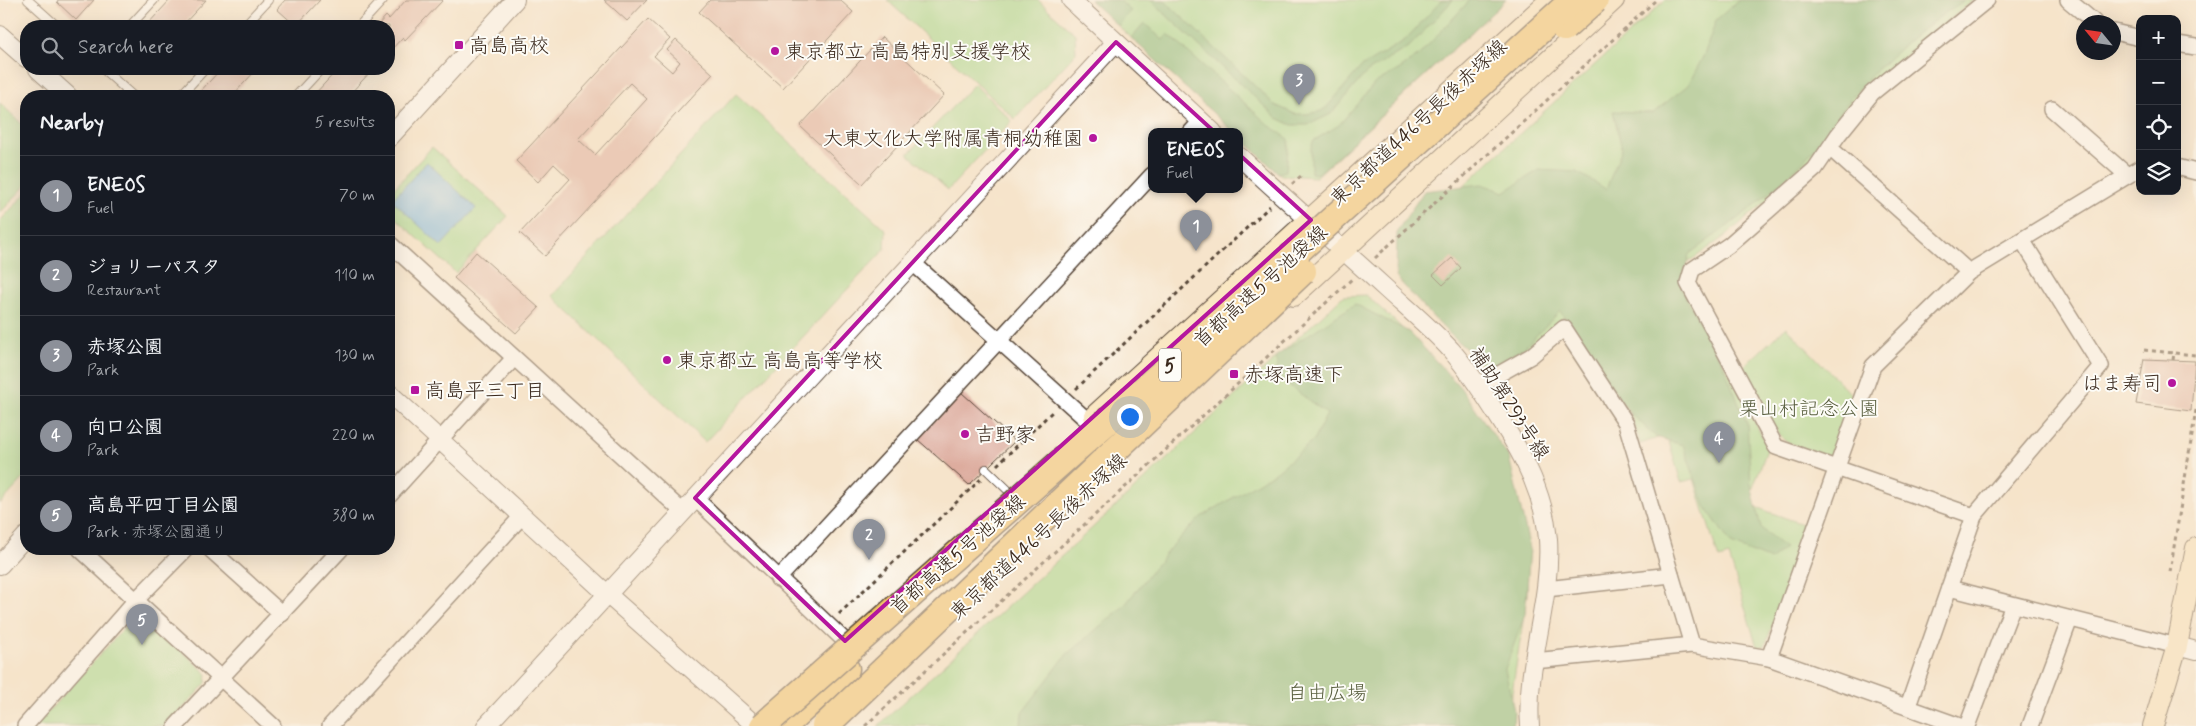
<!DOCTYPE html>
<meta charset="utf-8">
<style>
body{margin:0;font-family:Mynerve,"Klee One",sans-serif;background:#20242c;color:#f1f3f6}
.controls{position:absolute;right:15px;top:15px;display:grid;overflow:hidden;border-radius:10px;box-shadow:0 5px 20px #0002}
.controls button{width:45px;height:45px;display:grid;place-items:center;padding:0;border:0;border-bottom:1px solid #363941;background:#171b24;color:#f1f3f6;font:25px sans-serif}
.compass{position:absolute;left:2076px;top:15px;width:45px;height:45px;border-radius:50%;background:#171b24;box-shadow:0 5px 20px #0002;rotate:299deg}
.you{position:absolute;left:1129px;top:416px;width:18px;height:18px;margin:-12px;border:4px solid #fff;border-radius:50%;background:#1a73e8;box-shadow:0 0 0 8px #1a73e833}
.badge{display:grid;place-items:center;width:32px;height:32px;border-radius:50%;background:#8c9099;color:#fff;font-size:16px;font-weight:700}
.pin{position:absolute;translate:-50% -41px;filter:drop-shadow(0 1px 2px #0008)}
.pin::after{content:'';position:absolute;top:26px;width:18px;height:15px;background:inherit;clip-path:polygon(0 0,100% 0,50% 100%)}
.popup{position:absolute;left:1148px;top:128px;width:95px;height:65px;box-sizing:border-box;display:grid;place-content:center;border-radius:10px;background:#171b24;filter:drop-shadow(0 1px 4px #0005);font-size:16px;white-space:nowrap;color:#9ea1a6}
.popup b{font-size:19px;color:#f1f3f6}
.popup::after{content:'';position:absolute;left:50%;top:100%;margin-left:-10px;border:10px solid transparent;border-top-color:#171b24}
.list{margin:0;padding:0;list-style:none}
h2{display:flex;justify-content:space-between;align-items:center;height:65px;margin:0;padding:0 20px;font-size:21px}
h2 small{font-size:16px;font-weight:400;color:#9ea1a6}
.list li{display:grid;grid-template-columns:32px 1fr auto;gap:15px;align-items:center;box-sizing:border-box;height:80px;padding:0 20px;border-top:1px solid #363941}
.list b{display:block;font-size:19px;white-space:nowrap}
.list p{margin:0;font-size:16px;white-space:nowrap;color:#9ea1a6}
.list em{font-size:16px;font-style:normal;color:#9ea1a6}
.icon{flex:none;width:28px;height:28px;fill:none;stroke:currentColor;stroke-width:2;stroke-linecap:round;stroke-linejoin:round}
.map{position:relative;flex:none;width:2196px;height:726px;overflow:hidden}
.search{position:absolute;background:#171b24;box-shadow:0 5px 20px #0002;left:20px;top:20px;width:375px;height:55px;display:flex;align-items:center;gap:12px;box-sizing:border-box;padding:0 18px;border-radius:20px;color:#9ea1a6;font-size:19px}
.panel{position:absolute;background:#171b24;box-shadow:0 5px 20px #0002;left:20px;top:90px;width:375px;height:465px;border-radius:20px}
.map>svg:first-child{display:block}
</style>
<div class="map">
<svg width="2196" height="726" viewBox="0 0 2196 726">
<rect width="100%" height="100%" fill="#fdfcf7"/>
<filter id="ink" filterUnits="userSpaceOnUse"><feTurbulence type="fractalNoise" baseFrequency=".02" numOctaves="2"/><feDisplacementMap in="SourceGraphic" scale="10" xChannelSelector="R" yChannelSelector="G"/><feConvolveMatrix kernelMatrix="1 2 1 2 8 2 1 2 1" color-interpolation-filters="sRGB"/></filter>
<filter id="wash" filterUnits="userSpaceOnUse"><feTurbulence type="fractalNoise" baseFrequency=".0096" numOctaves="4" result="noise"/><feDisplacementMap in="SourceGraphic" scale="20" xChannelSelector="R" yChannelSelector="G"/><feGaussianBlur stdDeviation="1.12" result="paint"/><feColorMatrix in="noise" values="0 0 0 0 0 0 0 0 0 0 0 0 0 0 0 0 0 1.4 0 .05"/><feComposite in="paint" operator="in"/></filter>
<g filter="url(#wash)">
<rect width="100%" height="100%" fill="#f6e4cb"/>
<g fill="#9eda8d" stroke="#6c8256">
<path d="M887,0h151l37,34 1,19 -61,66z"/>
<path d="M1090,0h416l-190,177 -35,-2 -41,-38v-5h-6z"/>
<path d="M1665,0h309l-106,87 -34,38 -23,39 -87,73 -48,34 92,176 -21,57 61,22 -43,120 -8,1 -28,-91 -10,3 -25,-80 -13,3 -14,-47 -27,9 -7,-24 -66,-106 -38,33 -43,25 -89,-125z"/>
<path d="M974,84l38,37 -64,69 -40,-36z"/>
<path d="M736,94l150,136 -1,19 -180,193 -153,-146z"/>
<path d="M0,103l26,25v57l-26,28z"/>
<path d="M432,147l76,69 -52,57 -67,-61v-18z"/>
<path d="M26,193v283l-26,28v-283z"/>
<path d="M1366,295l58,53 21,24 83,184 -1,40 -15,96 -1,34h-633l465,-430z"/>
<path d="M1786,327l68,70 -19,56 -8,4 -38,-14 -11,-9 -36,-66z"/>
<path d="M135,616h9l63,58 -1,9 -39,43h-132z"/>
</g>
<g fill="#7eba78" stroke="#5c724b">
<path d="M1090,0h29l12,11 -13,15z"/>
<path d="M1150,0h14l111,105 20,9h12l14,-3 6,-4 34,-40 44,-27 37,-40h11l-43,46 -44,27 -35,41 -23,11h-16l-15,-7z"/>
<path d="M1470,0h36l-188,174 -7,-1v-26l2,-6 26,-16 36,-42 25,-14 19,-14z"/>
<path d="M1739,0h226c-42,26 -81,59 -113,97 -13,15 -22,33 -35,49 -37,43 -83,76 -128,108l-8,35 42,76 24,58 4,62 10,43 24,20 -15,12 -39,-16 -26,-38 -22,-61 -27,-8 -29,-27 -67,-99 -36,37 -35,19c-36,-26 -63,-57 -93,-90l1,-46 27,-40 58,-7 22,8 35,-22 38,2 29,17 16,-40 -9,-38 40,2 35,-28 16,-30 12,-35z"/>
<path d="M1144,23l19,17 5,-6 102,92 19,13 -3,32 -8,2 -38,-36v-5h-6l-103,-94z"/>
<path d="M1355,304l54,28 51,55 49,70 21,92 -5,65 -20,55 9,42 -1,15h-492l1,-13 45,-59 57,-48 46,-58 31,-31 76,-46 36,-30 14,-27 -49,-37 -2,-21z"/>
</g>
<path fill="#6eb3e4" stroke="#546e81" d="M427,162l49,46 -35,38 -49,-46z"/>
<g id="blocks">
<g fill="#ddac9e" fill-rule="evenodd">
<path d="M58,0h36l-18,20 -19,-18z"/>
<path d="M170,0h36l-24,26h-36z"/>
<path d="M285,0h35l-24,26 -19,-17z"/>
<path d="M406,0h37l-38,40 -2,-3 -14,15v-26h-12l9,-10 3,3z"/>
<path d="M604,0h43l-20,21z"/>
<path d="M710,0h130l13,12 -70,76 -84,-76z"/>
<path d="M268,18l9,8h-17z"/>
<path d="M648,19l22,20 -16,17 18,16 8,-10 -13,-12 9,-10 37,34 -168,182 -25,-23 50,-54 -16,-15 -16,18 -22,-21zM630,83l17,16 -52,56 -17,-16z"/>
<path d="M882,37l62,58 -82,89 -62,-58z"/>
<path d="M221,69h36l-25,27h-36z"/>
<path d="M338,69h35l-25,27h-35z"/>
<path d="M476,252l63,56 -23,25 -62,-55z"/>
<path d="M1452,258l9,10 -18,17 -10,-10z"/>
<path d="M2144,359l51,2 -4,50 -55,-7z"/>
<path d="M961,392l54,49 -46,44 -52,-46z"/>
</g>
</g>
</g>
<g filter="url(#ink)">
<use href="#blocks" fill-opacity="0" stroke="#574638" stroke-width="1"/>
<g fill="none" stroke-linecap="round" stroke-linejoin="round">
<g stroke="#574638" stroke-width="10">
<g id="service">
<path d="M28,0l29,26"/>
<path d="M130,26l24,-26"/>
<path d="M244,26l24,-26"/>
<path d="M359,26l24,-26"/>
<path d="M103,69l30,27"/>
<path d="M180,96l25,-27"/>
<path d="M296,96l25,-27"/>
<path d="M986,469l24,23"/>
</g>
</g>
<g stroke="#574638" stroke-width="18">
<g id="minor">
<path d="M2068,0l26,22"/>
<path d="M2114,32l26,6"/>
<path d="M2177,44l19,3"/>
<path d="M2052,109l75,66"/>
<path d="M1191,132l10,-11"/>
<path d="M1830,148l139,124"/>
<path d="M2177,167l19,5"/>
<path d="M389,243l294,269"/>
<path d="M913,263l175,158"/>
<path d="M1478,386l53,-30 33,-28 62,95 66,222"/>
<path d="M389,496l125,-138"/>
<path d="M695,498l150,143"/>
<path d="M1974,516l-198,-69 -88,-164 4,-13 37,-25 86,-76 23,-34 34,-42 115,-93"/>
<path d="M80,549l193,177"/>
<path d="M210,549l72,65"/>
<path d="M778,579l374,-404"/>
<path d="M1949,588l228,58"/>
<path d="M1546,589l125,-14"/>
<path d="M1769,658l104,-292 96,-94 171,-104"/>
<path d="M1534,661l158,-16 77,13 191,68"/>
<path d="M1908,706l66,-190 127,-150 -79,-126"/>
<path d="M25,726l110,-125 51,-52"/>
<path d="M176,726l165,-177"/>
<path d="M330,726l192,-210"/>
<path d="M1967,726l46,-121"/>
<path d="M2030,726l40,-107"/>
</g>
</g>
<g stroke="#574638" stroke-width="20">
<g id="tertiary">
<path d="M1071,0l142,132"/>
<path d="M0,35l26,23"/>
<path d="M38,69l30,27"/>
<path d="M389,138l126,-138"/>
<path d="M1240,157c48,45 97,87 145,131 23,21 46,40 66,62 19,22 35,47 50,71 24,37 43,74 47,118 4,63 -23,124 -18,187"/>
<path d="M389,393l218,201 149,132"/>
<path d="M0,565l26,-29"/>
<path d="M2177,646l19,5"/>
<path d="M486,726l630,-684"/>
</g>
</g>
<g stroke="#574638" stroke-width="22">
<g id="secondary">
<path d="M1294,296l320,-296"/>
<path d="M1094,416l456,-416"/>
<path d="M2153,726l24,-80 19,-98"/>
</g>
</g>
<g stroke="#574638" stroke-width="29">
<path id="motorway" d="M784,726l62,-57"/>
</g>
<g stroke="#574638" stroke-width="3" stroke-dasharray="4 4" stroke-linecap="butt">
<path d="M1292,184l9,-8"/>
<path d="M1375,258l281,-258"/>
<path d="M2144,350l30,3"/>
<path d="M2173,360l1,-7 22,2"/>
<path d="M1076,389l194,-183"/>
<path d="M997,465l57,-55"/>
<path d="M2170,572l26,-162"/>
<path d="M839,614l142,-135"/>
<path d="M865,726l487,-447"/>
</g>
<use href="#service" stroke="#fff" stroke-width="8"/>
<use href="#minor" stroke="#fff" stroke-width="15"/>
<use href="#tertiary" stroke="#fff" stroke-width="18"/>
<use href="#secondary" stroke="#fae7c3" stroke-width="20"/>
<use href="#motorway" stroke="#f2c36a" stroke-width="26"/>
<g stroke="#574638" stroke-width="29" stroke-linecap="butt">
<g id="motorway-bridge">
<path d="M1564,28l31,-28"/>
<path d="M763,726l470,-416 340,-310"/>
<path d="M825,726l478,-455"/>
</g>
</g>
<use href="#motorway-bridge" stroke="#f2c36a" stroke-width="26"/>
</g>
</g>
<path d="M0 0H2196V726H0ZM1116,42l195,178 -466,421 -150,-143z" fill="#f6e4cb" fill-opacity=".55" fill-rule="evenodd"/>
<path fill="none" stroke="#b5179e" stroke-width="4" stroke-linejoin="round" d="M1116,42l195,178 -466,421 -150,-143z"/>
<g fill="#b5179e" stroke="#fdfcf7" stroke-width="2">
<rect x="454" y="40" width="10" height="10" rx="2.5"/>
<circle cx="775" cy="51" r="5"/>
<circle cx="1093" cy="138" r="5"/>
<circle cx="667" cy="360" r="5"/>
<rect x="1229" y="369" width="10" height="10" rx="2.5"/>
<circle cx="2172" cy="383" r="5"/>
<rect x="410" y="385" width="10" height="10" rx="2.5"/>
<circle cx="965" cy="434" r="5"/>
</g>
<g text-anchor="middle" stroke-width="4" stroke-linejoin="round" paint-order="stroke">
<rect fill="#fdfcf7" stroke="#75695f" stroke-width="1" x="1159" y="348.5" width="22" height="33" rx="4"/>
<g font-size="19" font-weight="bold" fill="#3b2a1e">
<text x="1170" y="372">5</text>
</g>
<g font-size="20" fill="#3b2a1e" stroke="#fdfcf7" text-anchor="start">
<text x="469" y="52">高島高校</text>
<text x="785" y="58">東京都立 高島特別支援学校</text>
<text x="1083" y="145" text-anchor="end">大東文化大学附属青桐幼稚園</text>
<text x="677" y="367">東京都立 高島高等学校</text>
<text x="1244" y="381">赤塚高速下</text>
<text x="2162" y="390" text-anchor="end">はま寿司</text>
<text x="425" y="397">高島平三丁目</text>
<text x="975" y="441">吉野家</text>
</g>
<g font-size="20" fill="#3b2a1e" stroke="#fdfcf7">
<text transform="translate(1418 122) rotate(-43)" y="7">東京都道446号長後赤塚線</text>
<text transform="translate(1260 286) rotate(-42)" y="7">首都高速5号池袋線</text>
<text transform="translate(1510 403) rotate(57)" y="7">補助第293号線</text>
<text transform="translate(1038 536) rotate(-43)" y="7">東京都道446号長後赤塚線</text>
<text transform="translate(957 554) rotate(-41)" y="7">首都高速5号池袋線</text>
</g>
<g font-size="20" fill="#595f3f" stroke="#fdfcf7">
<text x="1809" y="415">栗山村記念公園</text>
<text x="1327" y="699">自由広場</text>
</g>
</g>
</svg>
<div class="controls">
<button>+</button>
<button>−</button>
<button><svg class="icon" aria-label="locate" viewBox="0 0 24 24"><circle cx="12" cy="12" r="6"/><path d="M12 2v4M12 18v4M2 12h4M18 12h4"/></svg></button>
<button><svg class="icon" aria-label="layers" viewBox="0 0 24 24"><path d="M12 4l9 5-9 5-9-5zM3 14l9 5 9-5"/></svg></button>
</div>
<svg class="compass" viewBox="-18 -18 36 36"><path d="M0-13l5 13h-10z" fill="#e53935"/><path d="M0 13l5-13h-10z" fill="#9ea1a6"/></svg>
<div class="you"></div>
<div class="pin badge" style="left:1196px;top:251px">1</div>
<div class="popup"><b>ENEOS</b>Fuel</div>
<div class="pin badge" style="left:869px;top:560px">2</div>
<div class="pin badge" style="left:1299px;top:105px">3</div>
<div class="pin badge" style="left:1719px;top:463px">4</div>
<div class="pin badge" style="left:142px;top:645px">5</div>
<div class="search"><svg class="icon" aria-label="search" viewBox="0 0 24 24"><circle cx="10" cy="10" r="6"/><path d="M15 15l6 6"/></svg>Search here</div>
<section class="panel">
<h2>Nearby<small>5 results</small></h2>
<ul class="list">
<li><span class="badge">1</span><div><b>ENEOS</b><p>Fuel</p></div><em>70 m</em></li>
<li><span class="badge">2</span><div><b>ジョリーパスタ</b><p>Restaurant</p></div><em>110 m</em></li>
<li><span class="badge">3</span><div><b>赤塚公園</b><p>Park</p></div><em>130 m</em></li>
<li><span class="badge">4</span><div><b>向口公園</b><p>Park</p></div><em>220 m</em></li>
<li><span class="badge">5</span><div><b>高島平四丁目公園</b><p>Park · 赤塚公園通り</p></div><em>380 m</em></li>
</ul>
</section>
</div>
